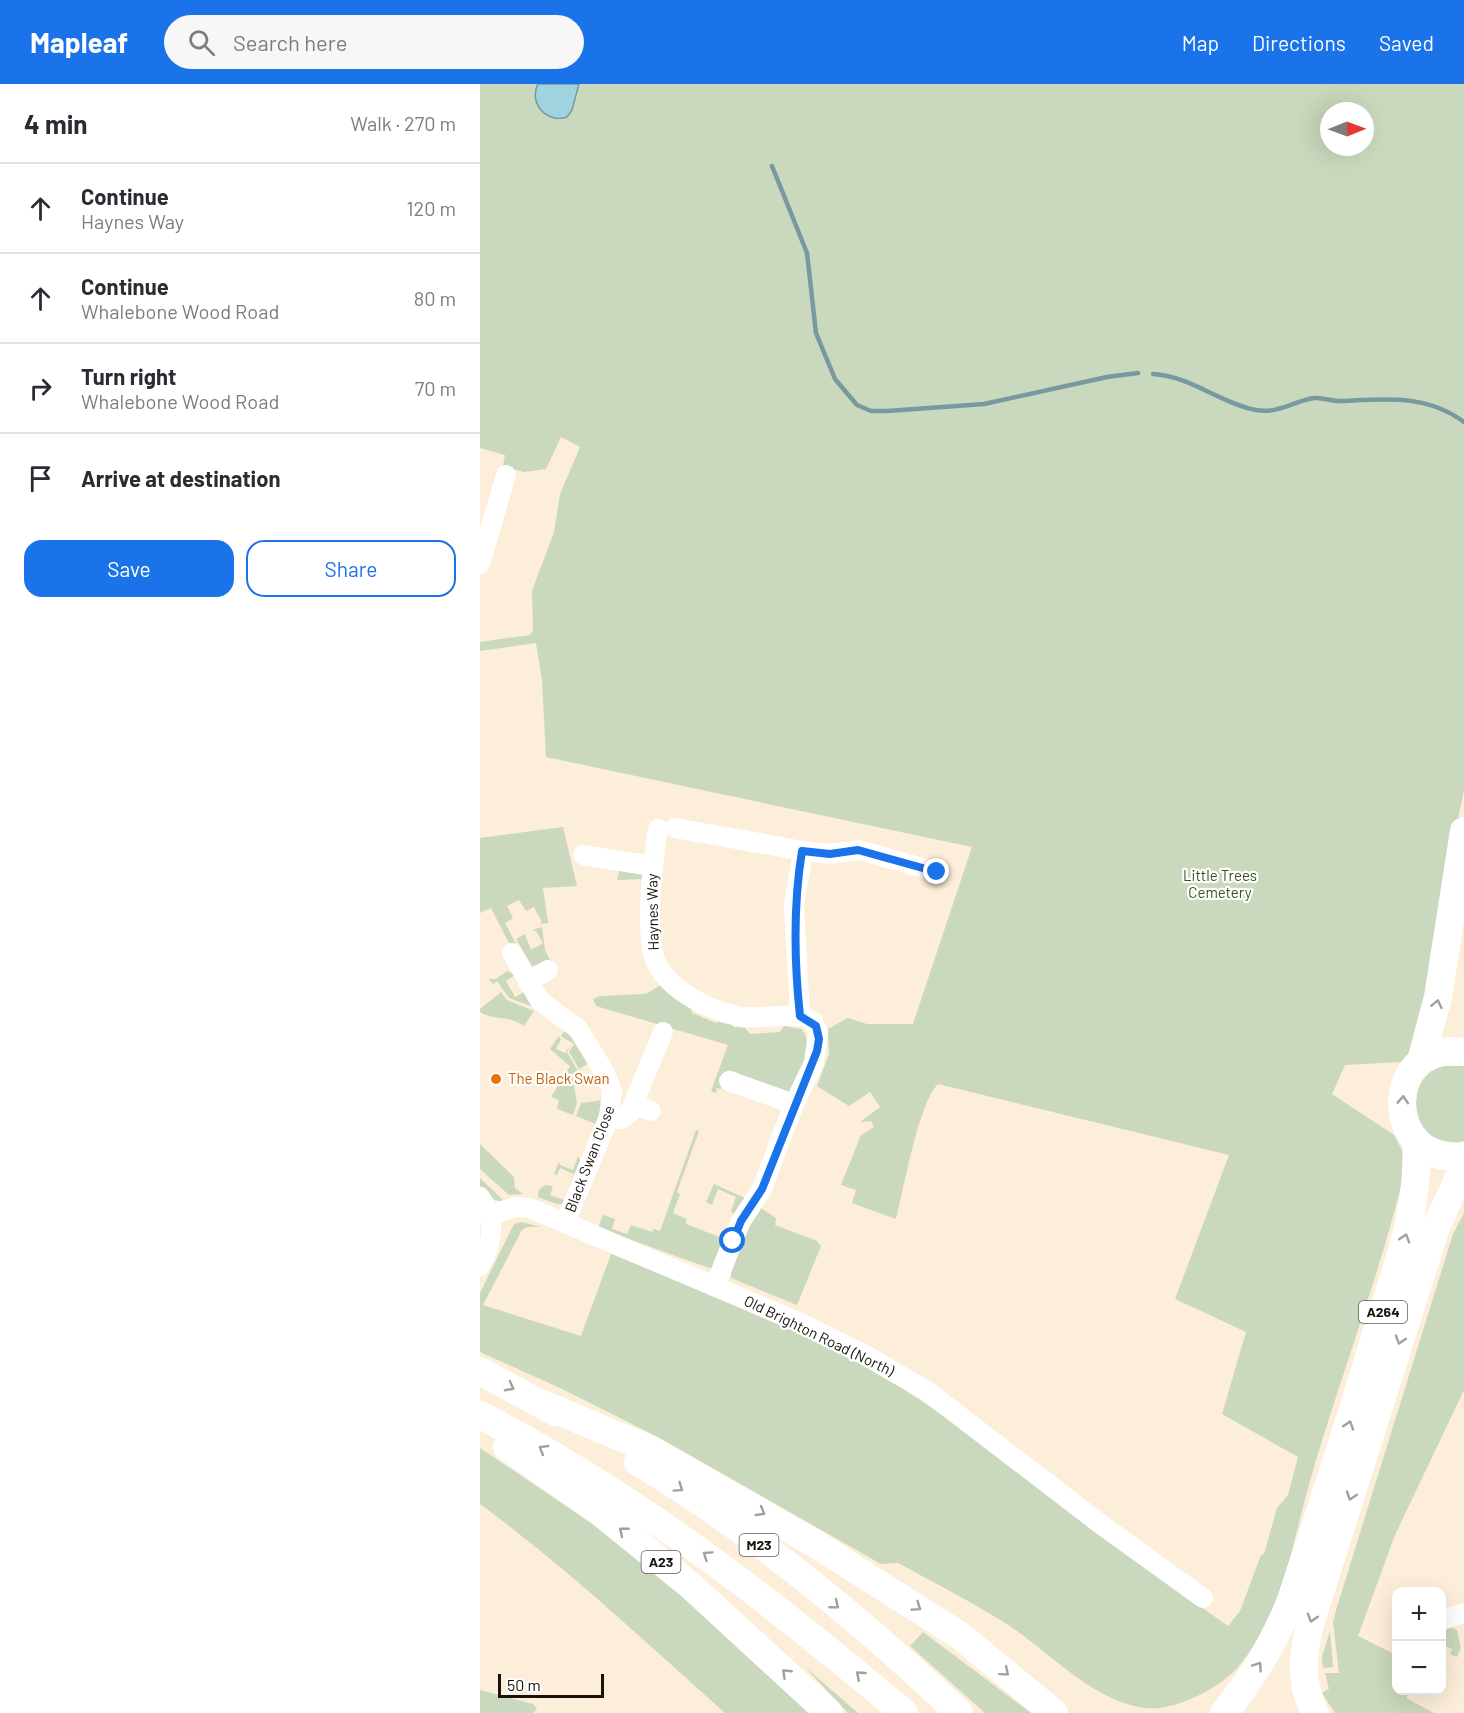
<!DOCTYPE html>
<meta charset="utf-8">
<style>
body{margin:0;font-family:Barlow,sans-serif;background:#f7f7f7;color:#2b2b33}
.controls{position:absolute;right:18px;bottom:18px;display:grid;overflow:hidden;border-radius:12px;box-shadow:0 6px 24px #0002}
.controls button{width:54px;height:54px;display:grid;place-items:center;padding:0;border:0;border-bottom:2px solid #e1e1e2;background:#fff;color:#2b2b33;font:30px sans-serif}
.compass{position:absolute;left:840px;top:18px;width:54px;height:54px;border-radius:50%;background:#fff;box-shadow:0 6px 24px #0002;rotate:89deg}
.scale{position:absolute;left:18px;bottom:15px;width:106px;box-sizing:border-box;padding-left:6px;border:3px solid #17120b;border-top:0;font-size:16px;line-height:21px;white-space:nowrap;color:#17120b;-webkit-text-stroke:4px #fff;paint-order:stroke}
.stop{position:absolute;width:18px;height:18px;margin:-14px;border:4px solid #1a73e8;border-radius:50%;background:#fff}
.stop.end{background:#1a73e8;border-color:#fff;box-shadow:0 2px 6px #0008}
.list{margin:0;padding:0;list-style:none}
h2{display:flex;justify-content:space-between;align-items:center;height:78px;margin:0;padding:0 24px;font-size:26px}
h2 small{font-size:20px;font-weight:400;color:#7c7c81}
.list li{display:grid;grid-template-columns:39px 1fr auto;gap:18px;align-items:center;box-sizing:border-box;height:90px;padding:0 24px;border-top:2px solid #e1e1e2}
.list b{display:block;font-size:22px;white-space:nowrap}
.list p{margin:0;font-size:20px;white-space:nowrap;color:#7c7c81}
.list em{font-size:20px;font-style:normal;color:#7c7c81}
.actions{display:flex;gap:12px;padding:18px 24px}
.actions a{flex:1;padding:14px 0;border:2px solid #1a73e8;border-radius:18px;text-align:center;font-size:21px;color:#1a73e8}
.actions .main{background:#1a73e8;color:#fff}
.icon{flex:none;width:33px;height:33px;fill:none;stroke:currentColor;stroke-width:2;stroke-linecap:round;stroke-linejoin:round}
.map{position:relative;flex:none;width:984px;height:1629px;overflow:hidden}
header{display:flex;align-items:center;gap:36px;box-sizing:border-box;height:84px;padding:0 30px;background:#1a73e8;color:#fff}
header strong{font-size:28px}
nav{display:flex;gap:33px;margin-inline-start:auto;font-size:21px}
.search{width:420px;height:54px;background:#f7f7f7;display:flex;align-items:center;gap:15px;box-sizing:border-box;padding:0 21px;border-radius:33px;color:#7c7c81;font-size:22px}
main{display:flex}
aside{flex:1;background:#fff}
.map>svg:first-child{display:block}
</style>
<header>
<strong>Mapleaf</strong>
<div class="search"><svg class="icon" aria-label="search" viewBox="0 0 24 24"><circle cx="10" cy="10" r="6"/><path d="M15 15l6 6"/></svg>Search here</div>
<nav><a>Map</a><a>Directions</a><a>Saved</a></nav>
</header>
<main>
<aside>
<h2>4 min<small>Walk · 270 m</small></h2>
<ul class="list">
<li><svg class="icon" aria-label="ahead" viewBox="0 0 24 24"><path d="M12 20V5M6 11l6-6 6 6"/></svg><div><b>Continue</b><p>Haynes Way</p></div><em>120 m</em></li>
<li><svg class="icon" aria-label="ahead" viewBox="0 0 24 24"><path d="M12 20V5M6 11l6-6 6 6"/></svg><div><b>Continue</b><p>Whalebone Wood Road</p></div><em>80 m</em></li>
<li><svg class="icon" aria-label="right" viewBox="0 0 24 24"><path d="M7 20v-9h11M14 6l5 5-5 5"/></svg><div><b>Turn right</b><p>Whalebone Wood Road</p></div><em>70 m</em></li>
<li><svg class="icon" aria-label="arrive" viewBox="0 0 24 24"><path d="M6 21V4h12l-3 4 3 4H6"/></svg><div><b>Arrive at destination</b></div></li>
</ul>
<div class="actions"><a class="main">Save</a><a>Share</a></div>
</aside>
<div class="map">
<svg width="984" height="1629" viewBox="0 0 984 1629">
<rect width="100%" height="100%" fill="#fceed8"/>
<g fill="#cad8bd" fill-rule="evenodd">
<path d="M0,0h58l-2,5 6,22 18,9 16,-22 3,-14h885v706l-13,63 -19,132 -23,71 -8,6 -56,3 -13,29 62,41 9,17v26c-24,98 -60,192 -89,289 -20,65 -29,146 -76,200 -18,21 -64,45 -93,41 -55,-7 -97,-59 -143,-87 -34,-21 -69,-39 -104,-58l-17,1 -223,-127 -98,-49 -80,-36v-59l34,-69 8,-2 18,5h-13l-5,3 -39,75 98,31 30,-82c80,33 164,63 241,105 134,74 250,180 376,267l12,-15 21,-56 3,-1 13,-46 11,-13 10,-38 -76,-43 24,-82 -71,-33 54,-144 -291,-71c-20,20 -34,105 -42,135l-44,-16 4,-13 -15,-5 20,-50 13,-8 -3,-6 -11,1 20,-15 -10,-15 -21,14 -32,-20 12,-32 -1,-25 20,-11 19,6h46l59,-177 -426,-90 -4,-77 -6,-37 -56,8v-9l50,-7 3,-4 -1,-40 22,-59 6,-38 20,-47 -19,-10 -15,32 -22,3 -21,-6 2,-11 -25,-7zM849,27h36v36h-36z"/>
<path d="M83,743l14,59 -34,2 5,35 -9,1 3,-2 -8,-15 -8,4 -7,-11 -12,6 6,12 -8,5 12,23 -5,3 -21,-41 -11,5v-75z"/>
<path d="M140,784l20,5 5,6 -28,1z"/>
<path d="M62,843l3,23 5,10 -18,6 -16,-27 9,-5 6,16 12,-7 -7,-12 -4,-1z"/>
<path d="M27,887l8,4 -9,6 9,16 9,-5 12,16 -27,-10 -12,-17 -4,3 -4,-5h7z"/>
<path d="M184,899l26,21 2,9 24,10 6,-4 11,4v4l12,1 5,6 30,-2 4,-6 17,3c16,16 -2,47 -8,65l-55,-17v-4l-9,-3 -8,19 -4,-1 -1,5 -5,-2 17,-46 -132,-39 -3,-7 7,-3 46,-2z"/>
<path d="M21,908l6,8 27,11 -10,15c-14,-11 -29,-5 -44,-14v-3z"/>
<path d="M86,945l23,34 -10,6 -10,-17 5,-8 -13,-8z"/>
<path d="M78,953l3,2 -5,10 9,4 6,-8 -4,7 12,21 -7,1 5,29 -4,12 -16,-6 2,-9 -8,-3 19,-31 -20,-17z"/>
<path d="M955,982h29v75c-16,4 -26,-2 -41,-9 -11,-36 -19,-38 12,-66z"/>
<path d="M123,1016l-7,24 -20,-8 5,-13z"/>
<path d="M216,1046l3,1 -22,61 3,2 -7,19 14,6 -1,5 41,16 -15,29 -114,-41 5,-13 12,4 -3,10 15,5 4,-9 21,7 2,-3 6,2z"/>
<path d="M0,1060l34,33 1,11 8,6 -14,1 -29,-26z"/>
<path d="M98,1072l4,8 -17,40h-8l-19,-7 1,-7 6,-5 8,1 -3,9 14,5 10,-26 -14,-6 -3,7 -3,-1 5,-12 1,3 13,5z"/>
<path d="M0,1094l25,24 -14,-3 -11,-13z"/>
<path d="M234,1100l31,14 -10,18 -4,-5 5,-14 -18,-8 -6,16 -6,-3z"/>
<path d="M281,1124l15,10 -1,7 42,16 4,5 -24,59 -66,-27v-8l19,-45z"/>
<path d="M984,1129v177l-69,145 -37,101 38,19v35l14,1 -4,7 28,15h-99l-13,-20 7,-4 -4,-16h14l-6,-51 4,-15 116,-373z"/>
<path d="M0,1364l135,91 93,74 109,100h-92c-80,-72 -158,-145 -245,-209z"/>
<path d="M962,1540l15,6 4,18 -4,9 -7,-3 2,-5 -10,-5 4,-7 -4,-2z"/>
<path d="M850,1547l3,36 -10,1 -1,-11z"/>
<path d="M443,1548l108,81h-46l-75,-67z"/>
<path d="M325,1583l53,46h-10z"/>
<path d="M0,1606l53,14 4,5 -4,4h-53z"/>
</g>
<path fill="#a0d3df" stroke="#77999f" stroke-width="1.5" d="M58,0h41l-7,26 -5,7c-20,7 -39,-14 -29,-33z"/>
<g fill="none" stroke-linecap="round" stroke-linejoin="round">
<g stroke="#77999f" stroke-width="4.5">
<path d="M292,82l35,87 9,80 19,46 22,26 14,6h16l97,-7 123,-27 31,-4"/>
<path d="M673,290c37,2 67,29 103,36 22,4 38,-9 58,-12 10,-1 18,4 27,3 45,-2 85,-7 123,21"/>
</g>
<g stroke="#fff" stroke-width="20">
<path d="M0,480l26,-89"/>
<path d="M195,744l128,23 -9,54 6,111"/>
<path d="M178,745c-5,32 -13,97 -4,128 10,31 54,53 83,59 23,4 47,-3 69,1l8,6 4,10 -4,30 -20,41 -32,85 -21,32 -26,65"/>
<path d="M323,767l27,3 29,-4 78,22"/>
<path d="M103,771l69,11"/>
<path d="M32,869l28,48 38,28 27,44 7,18 -3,26 -44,106"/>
<path d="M48,898l20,-12"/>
<path d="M249,997l65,23"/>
<path d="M154,1020l17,7"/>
<path d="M129,1033l13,2 8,-7 33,-80"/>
<path d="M0,1113c17,23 13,46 0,69"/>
<path d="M10,1131l25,-8 15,1 266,113 69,34 62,36 176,135 100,72"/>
<path d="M962,1536l22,-7"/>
</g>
<g stroke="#fff" stroke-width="28">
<path d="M984,968c-84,-12 -81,115 0,104"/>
<path d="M941,977l17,-64 26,-166"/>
<path d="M0,1287l75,41"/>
<path d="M60,1319l111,47 163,93 145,92 95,78"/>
<path d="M0,1331c156,81 290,185 424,298"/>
<path d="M27,1363l93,65 91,74 138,127"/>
<path d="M158,1378c114,68 224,159 321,251"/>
<path d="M744,1629c28,-34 51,-72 67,-113 30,-91 60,-181 87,-273 20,-64 42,-118 38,-186"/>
<path d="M835,1629c-15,-30 -13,-56 -5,-89l126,-397 28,-60"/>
</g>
</g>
<defs><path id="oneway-chevron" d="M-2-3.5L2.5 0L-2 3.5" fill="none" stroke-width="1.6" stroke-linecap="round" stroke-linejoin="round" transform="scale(1.5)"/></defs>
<g stroke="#a2a09d">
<use href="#oneway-chevron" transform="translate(957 920) rotate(-78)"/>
<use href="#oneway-chevron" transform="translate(923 1016) rotate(-86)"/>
<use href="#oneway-chevron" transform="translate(925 1154) rotate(-73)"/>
<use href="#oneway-chevron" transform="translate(920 1256) rotate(108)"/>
<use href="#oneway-chevron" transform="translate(30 1303) rotate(28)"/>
<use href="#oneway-chevron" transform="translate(869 1341) rotate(-72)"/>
<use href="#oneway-chevron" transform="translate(63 1365) rotate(-149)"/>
<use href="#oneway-chevron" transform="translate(199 1404) rotate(34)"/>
<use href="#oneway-chevron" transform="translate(871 1412) rotate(108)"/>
<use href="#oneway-chevron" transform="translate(281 1428) rotate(30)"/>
<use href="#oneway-chevron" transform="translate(143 1447) rotate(-141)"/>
<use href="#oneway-chevron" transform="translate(227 1471) rotate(-145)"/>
<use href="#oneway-chevron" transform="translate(355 1521) rotate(39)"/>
<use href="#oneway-chevron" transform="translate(437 1523) rotate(34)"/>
<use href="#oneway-chevron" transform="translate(832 1534) rotate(107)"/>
<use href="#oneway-chevron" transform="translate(778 1582) rotate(-56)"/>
<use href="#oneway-chevron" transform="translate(525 1588) rotate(40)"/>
<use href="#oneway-chevron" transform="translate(306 1589) rotate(-136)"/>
<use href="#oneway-chevron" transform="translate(380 1591) rotate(-139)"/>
</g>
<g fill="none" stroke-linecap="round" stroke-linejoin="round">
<path stroke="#1a73e8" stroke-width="8" d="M253,1157l8,-20 21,-32 55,-138 2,-12 -3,-13 -16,-10c-6,-56 -7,-110 2,-165l28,3 28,-4 79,22"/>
</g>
<circle fill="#e8710a" stroke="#fff" stroke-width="2" cx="16" cy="995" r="6"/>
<g text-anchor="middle" stroke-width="4.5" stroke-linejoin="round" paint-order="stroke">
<g fill="#fff" stroke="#5d5954" stroke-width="1.5">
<rect x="879" y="1217" width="48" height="22" rx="4.5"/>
<rect x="259.5" y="1450" width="39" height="22" rx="4.5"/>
<rect x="161.5" y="1467" width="39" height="22" rx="4.5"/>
</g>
<g font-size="14" font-weight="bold" fill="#17120b">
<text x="903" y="1233">A264</text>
<text x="279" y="1466">M23</text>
<text x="181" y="1483">A23</text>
</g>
<g font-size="15" fill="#3b521b" stroke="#fff">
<text x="740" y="797">Little Trees<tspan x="740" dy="17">Cemetery</tspan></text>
</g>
<g font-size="15" fill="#17120b" stroke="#fff">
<text transform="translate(173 828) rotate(-91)" y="5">Haynes Way</text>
<text transform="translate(110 1075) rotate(-69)" y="5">Black Swan Close</text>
<text transform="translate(339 1252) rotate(26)" y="5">Old Brighton Road (North)</text>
</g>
<g font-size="15" fill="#c56008" stroke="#fff" text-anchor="start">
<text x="28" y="1000">The Black Swan</text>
</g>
</g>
</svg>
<div class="controls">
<button>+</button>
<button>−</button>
</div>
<svg class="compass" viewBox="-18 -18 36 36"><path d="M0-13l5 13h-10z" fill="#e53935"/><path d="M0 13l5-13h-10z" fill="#7c7c81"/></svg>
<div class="scale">50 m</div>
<div class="stop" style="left:253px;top:1157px"></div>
<div class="stop end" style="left:457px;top:788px"></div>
</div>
</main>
